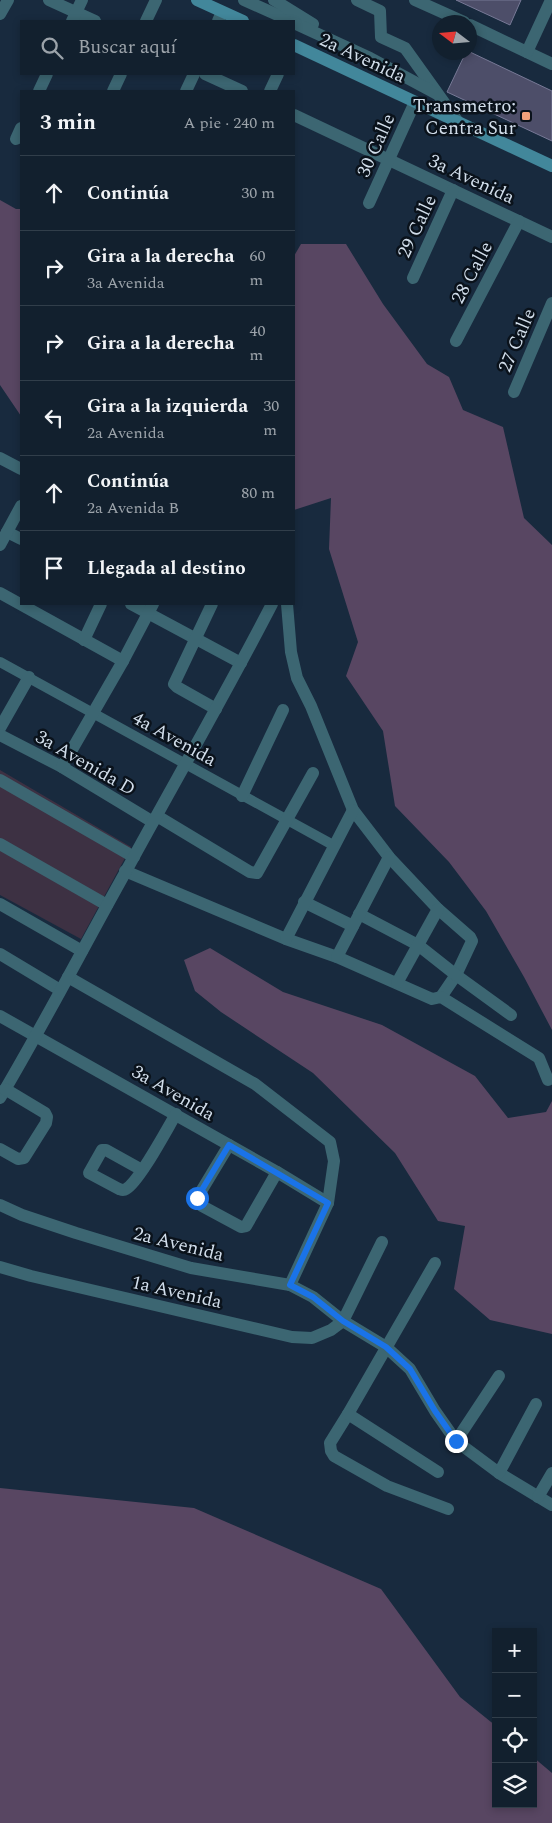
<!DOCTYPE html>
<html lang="es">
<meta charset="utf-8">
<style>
body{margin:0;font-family:Spectral,serif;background:#1f2d3a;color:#f1f3f6}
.controls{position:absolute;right:15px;bottom:15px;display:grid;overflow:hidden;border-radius:0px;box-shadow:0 2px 8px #0003}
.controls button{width:45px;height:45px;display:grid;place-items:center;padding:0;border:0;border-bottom:1px solid #313e4a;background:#12202e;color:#f1f3f6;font:25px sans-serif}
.compass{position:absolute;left:432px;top:15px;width:45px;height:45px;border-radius:50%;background:#12202e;box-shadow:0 2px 8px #0003;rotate:286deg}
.stop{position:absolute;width:15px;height:15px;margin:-11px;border:4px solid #1a73e8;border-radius:50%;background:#fff}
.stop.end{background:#1a73e8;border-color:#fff;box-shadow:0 1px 5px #0008}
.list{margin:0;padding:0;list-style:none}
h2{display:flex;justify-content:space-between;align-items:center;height:65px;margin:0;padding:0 20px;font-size:21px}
h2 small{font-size:16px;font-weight:400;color:#9ca3aa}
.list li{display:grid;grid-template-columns:32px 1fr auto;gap:15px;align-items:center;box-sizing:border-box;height:75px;padding:0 20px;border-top:1px solid #313e4a}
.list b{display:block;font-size:19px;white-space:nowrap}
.list p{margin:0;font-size:16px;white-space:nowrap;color:#9ca3aa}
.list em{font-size:16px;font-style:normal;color:#9ca3aa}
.icon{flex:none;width:28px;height:28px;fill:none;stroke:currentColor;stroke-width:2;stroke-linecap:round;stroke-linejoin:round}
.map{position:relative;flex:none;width:552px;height:1823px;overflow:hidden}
.search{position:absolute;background:#12202e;box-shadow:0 2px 8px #0003;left:20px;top:20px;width:275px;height:55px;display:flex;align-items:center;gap:12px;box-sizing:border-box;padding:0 18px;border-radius:0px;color:#9ca3aa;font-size:19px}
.panel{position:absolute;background:#12202e;box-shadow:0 2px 8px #0003;left:20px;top:90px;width:275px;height:515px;border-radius:0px}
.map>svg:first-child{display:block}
</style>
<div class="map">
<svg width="552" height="1823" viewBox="0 0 552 1823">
<rect width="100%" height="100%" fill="#182a3e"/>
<path fill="#3d3143" d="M0,770l131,77 -50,92 -81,-44z"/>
<g fill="#584662">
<path d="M0,200l16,9h5v207l-21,-31z"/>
<path d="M301,244h45l37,60 44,60 22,13 14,33 40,17 21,91 28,27v485l-28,-53 -38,-66 -37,-49 -54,-56 -12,-75 -37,-55 12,-34 -29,-93 2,-51 -37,12v-254z"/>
<path d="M210,948l73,44 99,33 93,51 33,42 38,-6 6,-11v233l-62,-14 -36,-31 11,-63 -27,-5 -43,-68 -82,-80 -92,-61 -26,-21 -11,-31z"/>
<path d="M0,1488l194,20 187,81 79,108 36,29v78h37v-47l19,16v50h-552z"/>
</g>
<g fill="#4d4e69" stroke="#777996">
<path d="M456,0h65l-11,25z"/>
<path d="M466,52h4l82,39v50l-105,-49z"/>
</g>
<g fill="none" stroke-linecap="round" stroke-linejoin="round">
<path stroke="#3c6672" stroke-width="10" d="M0,662l333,183"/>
<g stroke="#3c6672" stroke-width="12">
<path d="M49,0l46,21"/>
<path d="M244,0l47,21"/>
<path d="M274,0l39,24"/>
<path d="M357,0l23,11 1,26 24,11 53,74"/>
<path d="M415,0l49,22"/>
<path d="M0,14l8,-14"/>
<path d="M72,21l10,-21"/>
<path d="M146,21l10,-21"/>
<path d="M218,21l4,-9"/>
<path d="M294,23l76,35 67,36"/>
<path d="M470,25l82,39"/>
<path d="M527,52l24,-52"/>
<path d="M205,74l37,17"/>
<path d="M39,91l8,-17"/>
<path d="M113,91l8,-17"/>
<path d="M186,91l8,-17"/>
<path d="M270,91l8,-17"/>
<path d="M294,115l258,122"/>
<path d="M16,139l5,-11"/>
<path d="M369,203l46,-101"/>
<path d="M413,278l40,-88"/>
<path d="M456,341l63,-120"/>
<path d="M514,392l38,-89"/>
<path d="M0,458l21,11"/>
<path d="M7,532l14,7"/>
<path d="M0,545l21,-39"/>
<path d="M0,593l123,68"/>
<path d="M131,604l110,59"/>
<path d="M212,604l-38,80 3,3 39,22"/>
<path d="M287,604l4,48 6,26 14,28 42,104 36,47 49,52 32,28 2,4 -16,34 -15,22"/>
<path d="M84,640l17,-36"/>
<path d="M0,728l29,-51"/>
<path d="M0,735l62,32 91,55"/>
<path d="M62,767l61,-106 30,-57"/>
<path d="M0,780l134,77"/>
<path d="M242,796l41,-86"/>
<path d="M157,816l93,56 7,1 56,-100"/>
<path d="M0,844l107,61"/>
<path d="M125,871l161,68 51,18 95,42 9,-2 98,61 9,22"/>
<path d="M304,902l49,24"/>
<path d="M0,904l82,47"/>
<path d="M359,914l59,31 38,30 55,40"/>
<path d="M286,939l67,-129"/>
<path d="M0,954l60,36"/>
<path d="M337,957l52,-100"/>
<path d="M68,977l187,107 75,58 4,19 -6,42 -38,82"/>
<path d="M397,983l41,-74"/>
<path d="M0,1016l277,156 51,31"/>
<path d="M0,1098c44,-74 83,-150 125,-225 49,-90 100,-178 147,-269"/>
<path d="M229,1145l-32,53 1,5 4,3 39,21 5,-1 31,-54"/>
<path d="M0,1149l18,10 6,-1 22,-35 1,-6 -2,-4 -40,-24"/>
<path d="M142,1170l-36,-20h-4l-13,23 30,16c3,1 4,2 7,0 13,-7 41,-60 50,-75"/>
<path d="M0,1205l22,10 54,18 115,35 99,17 23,12 30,24 43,26 24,22 25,42 21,30 43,32 53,32"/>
<path d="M435,1263l-87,151 -18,29 1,8 3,5 53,30 61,23"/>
<path d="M0,1267l31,9 261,61 20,1 19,-8 12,-9 39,-79"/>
<path d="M348,1414l90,58"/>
<path d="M456,1441l43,-65"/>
<path d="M499,1473l37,-69"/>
<path d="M538,1497l14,-24"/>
</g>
<g stroke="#42879b" stroke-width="12">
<path d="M197,0l46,21"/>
<path d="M294,45l258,121"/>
</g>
</g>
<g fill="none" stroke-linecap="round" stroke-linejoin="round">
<path stroke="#1a73e8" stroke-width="6" d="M197,1198l32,-53 99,58 -38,82 23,12 30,24 43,26 24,22 25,42 21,30"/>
</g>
<rect fill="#f1a17b" stroke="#0a121b" stroke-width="2" x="521" y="111" width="10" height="10" rx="2.5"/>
<g text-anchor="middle" stroke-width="5" stroke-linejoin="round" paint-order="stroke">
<g font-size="19" fill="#d1ddea" stroke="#0a121b">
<text transform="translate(363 57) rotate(25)" y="7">2a Avenida</text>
<text transform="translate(375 145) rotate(-66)" y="7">30 Calle</text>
<text transform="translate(472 178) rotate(25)" y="7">3a Avenida</text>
<text transform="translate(416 226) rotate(-65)" y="7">29 Calle</text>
<text transform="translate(471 272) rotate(-62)" y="7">28 Calle</text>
<text transform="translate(516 340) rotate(-67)" y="7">27 Calle</text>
<text transform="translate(175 738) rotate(29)" y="7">4a Avenida</text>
<text transform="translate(86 762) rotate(30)" y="7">3a Avenida D</text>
<text transform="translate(174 1092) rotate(30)" y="7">3a Avenida</text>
<text transform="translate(179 1243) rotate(14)" y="7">2a Avenida</text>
<text transform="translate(177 1291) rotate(13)" y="7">1a Avenida</text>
</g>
<g font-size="19" fill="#d1ddea" stroke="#0a121b" text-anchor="end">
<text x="516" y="112">Transmetro:<tspan x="516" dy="22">Centra Sur</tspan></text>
</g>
</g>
</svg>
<div class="controls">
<button>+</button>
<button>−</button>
<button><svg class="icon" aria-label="locate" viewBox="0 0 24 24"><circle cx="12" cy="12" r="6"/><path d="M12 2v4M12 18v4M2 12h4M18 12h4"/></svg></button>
<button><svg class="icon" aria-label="layers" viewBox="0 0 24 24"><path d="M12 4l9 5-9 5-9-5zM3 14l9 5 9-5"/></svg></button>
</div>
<svg class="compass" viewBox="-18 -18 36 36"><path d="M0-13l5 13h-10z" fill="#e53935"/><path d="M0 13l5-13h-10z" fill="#9ca3aa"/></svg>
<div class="stop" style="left:197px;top:1198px"></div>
<div class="stop end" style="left:456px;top:1441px"></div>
<div class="search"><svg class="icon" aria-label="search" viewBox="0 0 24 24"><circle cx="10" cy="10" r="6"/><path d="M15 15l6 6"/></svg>Buscar aquí</div>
<section class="panel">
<h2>3 min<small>A pie · 240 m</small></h2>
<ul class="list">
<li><svg class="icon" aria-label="ahead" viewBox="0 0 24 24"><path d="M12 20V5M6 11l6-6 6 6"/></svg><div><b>Continúa</b></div><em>30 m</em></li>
<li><svg class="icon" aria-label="right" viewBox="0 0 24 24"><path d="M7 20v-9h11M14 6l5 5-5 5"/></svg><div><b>Gira a la derecha</b><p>3a Avenida</p></div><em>60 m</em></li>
<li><svg class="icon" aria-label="right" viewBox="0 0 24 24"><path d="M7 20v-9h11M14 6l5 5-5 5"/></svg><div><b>Gira a la derecha</b></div><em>40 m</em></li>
<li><svg class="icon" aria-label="left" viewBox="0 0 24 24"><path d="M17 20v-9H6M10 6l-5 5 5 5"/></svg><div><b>Gira a la izquierda</b><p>2a Avenida</p></div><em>30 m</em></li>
<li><svg class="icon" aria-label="ahead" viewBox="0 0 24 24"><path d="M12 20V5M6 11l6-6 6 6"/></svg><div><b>Continúa</b><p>2a Avenida B</p></div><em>80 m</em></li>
<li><svg class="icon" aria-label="arrive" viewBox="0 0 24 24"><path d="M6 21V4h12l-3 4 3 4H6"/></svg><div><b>Llegada al destino</b></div></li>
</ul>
</section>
</div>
